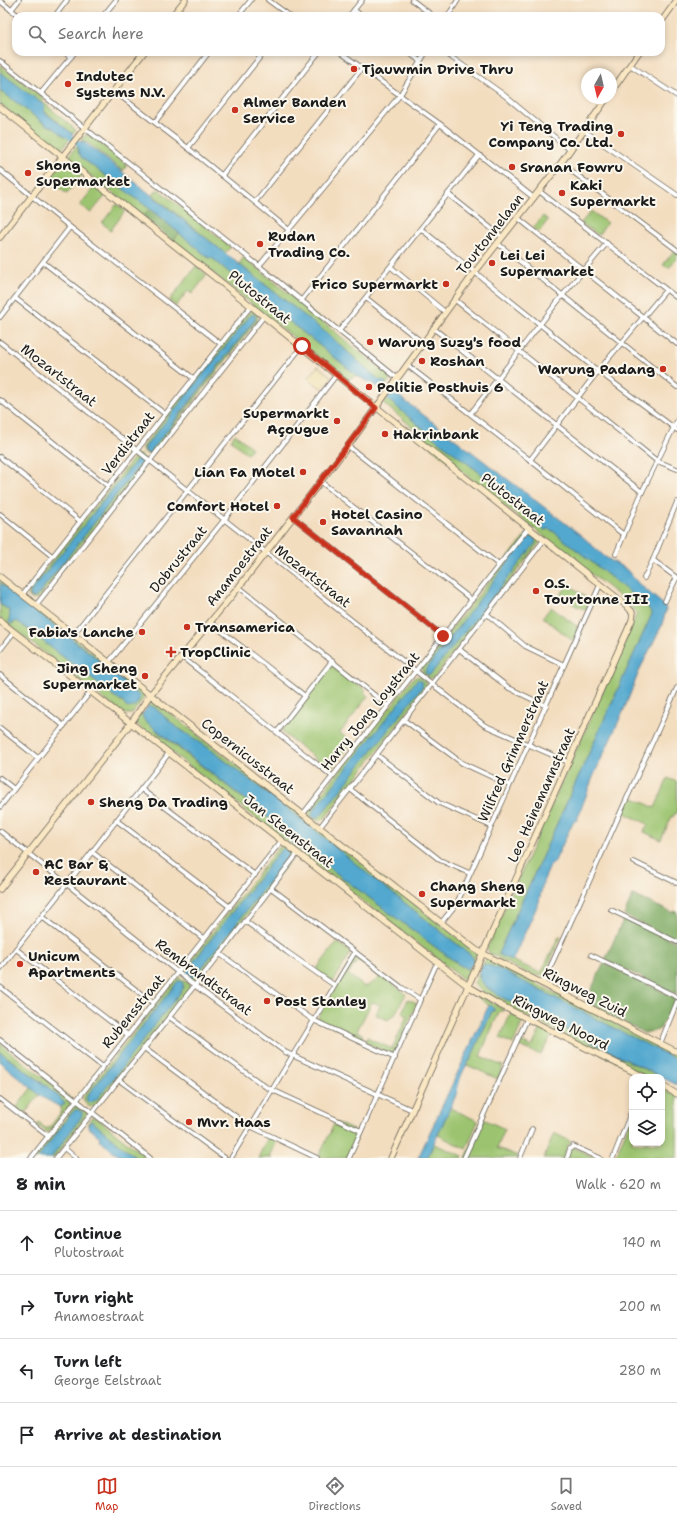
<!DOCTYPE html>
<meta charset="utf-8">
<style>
body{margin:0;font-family:"Shantell Sans",sans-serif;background:#f2f2f2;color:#202124}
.controls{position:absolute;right:12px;bottom:12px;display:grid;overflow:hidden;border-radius:8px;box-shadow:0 2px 6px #0003}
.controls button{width:36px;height:36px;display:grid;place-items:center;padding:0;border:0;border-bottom:1px solid #e0e0e0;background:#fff;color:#202124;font:20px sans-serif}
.compass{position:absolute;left:581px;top:68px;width:36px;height:36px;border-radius:50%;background:#fff;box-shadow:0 2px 6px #0003;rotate:188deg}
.stop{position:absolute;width:12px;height:12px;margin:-9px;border:3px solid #c8321e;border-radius:50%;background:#fff}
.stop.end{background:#c8321e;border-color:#fff;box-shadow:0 1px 4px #0008}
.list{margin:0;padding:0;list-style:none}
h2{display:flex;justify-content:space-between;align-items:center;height:52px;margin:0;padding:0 16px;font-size:17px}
h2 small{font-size:13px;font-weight:400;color:#757577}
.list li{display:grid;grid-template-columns:26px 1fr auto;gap:12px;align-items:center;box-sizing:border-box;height:64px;padding:0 16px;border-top:1px solid #e0e0e0}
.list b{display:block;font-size:15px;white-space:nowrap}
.list p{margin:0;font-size:13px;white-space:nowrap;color:#757577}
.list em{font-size:13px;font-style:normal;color:#757577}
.icon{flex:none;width:22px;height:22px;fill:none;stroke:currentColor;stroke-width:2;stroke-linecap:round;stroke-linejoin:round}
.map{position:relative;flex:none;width:677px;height:1158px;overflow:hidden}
.search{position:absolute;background:#fff;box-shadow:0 2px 6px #0003;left:12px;right:12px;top:12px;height:44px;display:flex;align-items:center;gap:10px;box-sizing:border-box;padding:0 14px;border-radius:12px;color:#757577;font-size:15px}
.sheet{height:308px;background:#fff}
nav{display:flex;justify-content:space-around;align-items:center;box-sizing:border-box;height:56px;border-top:1px solid #e0e0e0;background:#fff;font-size:11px;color:#757577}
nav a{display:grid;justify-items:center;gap:2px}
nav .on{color:#c8321e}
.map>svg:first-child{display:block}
</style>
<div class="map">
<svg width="677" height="1158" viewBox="0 0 677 1158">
<rect width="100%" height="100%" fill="#fbf7ec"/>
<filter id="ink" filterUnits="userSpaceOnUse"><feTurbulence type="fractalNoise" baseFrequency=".025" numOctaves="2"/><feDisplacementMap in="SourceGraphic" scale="8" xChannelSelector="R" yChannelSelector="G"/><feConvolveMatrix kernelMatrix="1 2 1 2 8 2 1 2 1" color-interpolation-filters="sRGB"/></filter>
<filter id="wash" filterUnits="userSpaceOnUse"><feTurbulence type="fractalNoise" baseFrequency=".012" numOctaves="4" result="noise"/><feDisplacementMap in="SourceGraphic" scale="16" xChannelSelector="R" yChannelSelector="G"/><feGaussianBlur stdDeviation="0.9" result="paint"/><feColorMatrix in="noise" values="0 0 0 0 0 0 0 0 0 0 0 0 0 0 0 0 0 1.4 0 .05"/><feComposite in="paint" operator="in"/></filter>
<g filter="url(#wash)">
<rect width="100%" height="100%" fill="#f3ddbf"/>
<g fill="#9cc470" stroke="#5c7046" fill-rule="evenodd">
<path d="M0,65l43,33v4l33,28 -3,4 -29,-23v-6l-44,-33z"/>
<path d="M0,90l46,35c10,1 15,12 24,13l-8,11 -4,1 -58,-46z"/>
<path d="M86,134l8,4 33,27 -4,6 -36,-29 -4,-1 -3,1z"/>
<path d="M76,146h2v6l4,6 68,51 -7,8 -73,-58 -1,-3z"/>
<path d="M63,161l19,14 -15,19 -19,-15z"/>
<path d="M95,186l11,9 -15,18 -11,-8z"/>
<path d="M158,189l73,58 -6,6 -72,-58z"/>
<path d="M117,204l8,7 -14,19 -9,-7z"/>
<path d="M591,211l16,12 -9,12 -17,-12z"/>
<path d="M543,216l5,4 -9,12 -6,-4z"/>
<path d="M179,233l30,25h3l49,41 2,7 6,-1 90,72 -4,-1 -8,4 -174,-139z"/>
<path d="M674,251l3,2v4l-8,11 -6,-3z"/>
<path d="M244,257l145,119 1,4 -4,5 -2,-4 -5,-1 -49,-44 -91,-72z"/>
<path d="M196,266l11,9 -15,19 -4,-3 -12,15 -7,-5z"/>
<path d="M251,311h2l6,5 -2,5 -102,130 -5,3 -2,1 -6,-5v-3l104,-132zM256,319l-80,102 -31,28 80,-103z"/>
<path d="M386,398l47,39 105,80 2,3v6l4,4 5,-1 4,2 95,76 4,7 -154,340 43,19 18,-37 2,1 -17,38c-12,5 -43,-16 -55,-22l-2,-5 131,-290 19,-45 -19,-18 -187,-148 2,-3 -50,-41z"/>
<path d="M235,434l17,14 -5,6 -16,-14z"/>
<path d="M136,455h5l4,4 -1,6 -105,133 -6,2 -5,-4 2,-8zM142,460v2l-105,134 -5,2 -2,-2 1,-4 82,-103z"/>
<path d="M529,532l12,8 -1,2 -105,134 -3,2h-5l-5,-5v-7l104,-131zM525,541l11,1 -106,133 -5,-2 1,-4z"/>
<path d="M0,580l144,113v5l-12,16h-9l-123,-96v-14l10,7 -1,11 4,2 4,-3 98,76 9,6 16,-7 -17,-14v-3l-123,-96z"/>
<path d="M569,584l21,17 -4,9 -10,-4 -16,-11z"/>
<path d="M551,607l28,21 -6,13 -30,-24z"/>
<path d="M332,665l34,25 -2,2 4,4 -28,37 13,9 -23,28 -46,-36 -2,-4 47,-63z"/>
<path d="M419,676l7,6 1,5 -102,131c-7,6 -11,1 -17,-3v-4l105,-133z"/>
<path d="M152,702h3l87,67 235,184 -3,9 -2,-6 -104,-82 -59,-49 -102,-78 -32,-21 -21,-19 -6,-1z"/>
<path d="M142,713h1l-1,2 17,18 130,101 2,2 -1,3 7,6 4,-2 39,33 118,88 9,5 4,-3 -5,11 -3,2 -320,-249 -5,-5 -2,-4z"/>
<path d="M668,778l9,4v32l-2,-1 -2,4 -1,-1 -11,24 -17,-8 4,-8 -26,-12 8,-16 25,12z"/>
<path d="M284,845l9,8 -1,5 -94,119 -2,3h-5l-7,-5v-6l94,-121zM279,852l3,13 -86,110 -9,-1v-4z"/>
<path d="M337,942l11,8 2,4 -16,27h-2l-17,-10z"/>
<path d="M357,957l4,2 18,15v1l-21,-15 -10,14 2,2 15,11 11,-6 5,-6 25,19 -12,22 -4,2 -2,2 -12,-5 4,-10 -8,-3 -15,29 6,4 -2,5 -41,-19 -2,-4 34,-58z"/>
<path d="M488,958l21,11 8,6 6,2 154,78v5l-180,-92 -15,-2c-8,17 7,23 19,31l159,80h-12l-147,-74 -19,-12 -8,-7 8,-20z"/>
<path d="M179,977l9,6 2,5 -3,3 -92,115 -6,1 -5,-5 -1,-5 2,-3 87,-110zM178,981l6,5 -1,3 -87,111 -9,-4z"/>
<path d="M473,991l31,19 -5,2 -19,44 23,10 -5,13 -31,-14 3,-5 22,-49 3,-1 -23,-17z"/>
<path d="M408,999l9,4 -22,50h-7l-23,-11 2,-5 25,12 15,-33 -5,-4z"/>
<path d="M511,1013l11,6 1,2 -10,23 -13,-6z"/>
<path d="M541,1028l11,6 -11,21 -24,-10 2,-4 13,6z"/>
<path d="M0,1044l71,55 -1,6 -21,27h-3l-9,-7 2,-3 6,6h4l13,-17 -2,-4 5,-3c-6,-12 -52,-42 -65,-52z"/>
<path d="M32,1087l8,7 -16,21 -8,-7z"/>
<path d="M662,1089l15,7v62h-62l17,-42v27h30z"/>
<path d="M77,1106l10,6 -1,4 -32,42h-3l24,-33 4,-4 -3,-12 -5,5 -33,44h-4l40,-51z"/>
<path d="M450,1108l28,13 -12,28 -28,-14z"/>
<path d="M94,1117l4,2 49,39h-11l-42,-35h-4l-2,2 -1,-1 4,-6z"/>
<path d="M483,1119l22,10 -8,19 21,8v2h-52z"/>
<path d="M335,1122l20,9 2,5 -10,22h-24l-4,-2z"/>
<path d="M554,1133l18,9 -4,3 -5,13h-19z"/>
<path d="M268,1137l9,4 -7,16 2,1h-14z"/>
<path d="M434,1144l29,12 -1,2h-35z"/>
<path d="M572,1147l24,11h-30z"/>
</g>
<g fill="#7daa62" stroke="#4c633f">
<path d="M150,209l29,24 -6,8 -30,-24z"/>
<path d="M633,895l40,18 1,-2 3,1v29l-53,-26z"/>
<path d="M624,918l53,25v51l-72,-34z"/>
<path d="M604,963l69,34 2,5 -7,15 -3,2 -5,10 -11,4h-5l-55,-29 5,-11 -4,-1z"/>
</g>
<path fill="#eeda9e" stroke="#857b5d" d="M318,366l14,11 -10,12 -14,-11z"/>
<g fill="#53a8cf" stroke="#386276">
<path d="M0,72l44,33v7l29,22 -3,4c-9,-1 -14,-12 -24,-13l-46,-35z"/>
<path d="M83,141l247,195 49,44 5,1 2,4 -3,4 -24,-12 -90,-72 -6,1 -2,-7 -49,-41h-3l-59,-49 -68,-51 -4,-6v-6z"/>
<path d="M253,314l3,2 -2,5 -104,131 -3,1 -2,-2v-4l104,-130z"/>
<path d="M392,391l190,145 23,21 21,12 12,14 27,23 1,5 -5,16 -21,42 -17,43 -30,65 -16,43 -4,2 -19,41 -3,1 -8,18 -4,20 -27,59 -14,-7 154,-340 -4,-7 -95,-76 -4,-2 -5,1 -4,-4v-6l-2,-3 -105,-80 -47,-39z"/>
<path d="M140,458l2,2v2l-105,134 -3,2 -4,-2 1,-5 106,-132z"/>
<path d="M528,536l6,1 2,1 -1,6 -104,130 -3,1 -3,-2 1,-4z"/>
<path d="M0,583l123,96v4l17,13c-1,7 -6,14 -14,11l-4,-6 -7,-4 -98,-76 -6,3 -2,-2 1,-11 -10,-7z"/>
<path d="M419,679l3,3 1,4 -103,130 -5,2 -3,-2 1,-5 103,-130z"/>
<path d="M148,706l6,1 21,19 32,21 102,78 59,49 104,82 2,6 -3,4 -4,3 -9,-5 -118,-88 -39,-32 -7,1 -3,-2v-7l-2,-2 -145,-114 -2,-5z"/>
<path d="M284,848l5,3 -1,6 -6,8 -86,110 -4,2 -5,-2v-5l92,-118z"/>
<path d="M485,964l12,4 180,92v25l-176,-88c-10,-7 -33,-20 -16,-33z"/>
<path d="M178,981h3l2,2v6l-70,90 -17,21 -6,3 -4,-3 1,-4z"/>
<path d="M490,1005l5,5 -3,1 -22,49c-7,9 -12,22 -13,33l-30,65h-9l70,-151z"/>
<path d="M0,1052c14,11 58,40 65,52l-5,3 -18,-10 -42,-35z"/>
<path d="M76,1109l6,3v4l-31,42h-13l33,-44z"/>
<path d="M91,1121l3,2 42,35h-14l-23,-18 1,-3 -12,-10v-2z"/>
</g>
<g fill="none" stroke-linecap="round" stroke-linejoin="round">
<path stroke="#53a8cf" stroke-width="5" d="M65,133l19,15"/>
</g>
</g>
<g filter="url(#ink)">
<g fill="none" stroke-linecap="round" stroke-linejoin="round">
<g stroke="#676055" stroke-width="5.5">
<g id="street">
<path d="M268,0l22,16"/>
<path d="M412,0l21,16"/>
<path d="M0,1l19,15"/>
<path d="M11,10l8,-10"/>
<path d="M354,10l8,6"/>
<path d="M55,16l12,-16"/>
<path d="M103,16l13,-16"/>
<path d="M238,16l13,-16"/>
<path d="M349,16l13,-16"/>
<path d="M448,16l10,-16"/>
<path d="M64,52l7,5"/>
<path d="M340,52l100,72 94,74"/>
<path d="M408,52l12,9"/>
<path d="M444,52l60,43 65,54"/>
<path d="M0,61l259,205 138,112"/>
<path d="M630,65l47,31"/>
<path d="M114,91l74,57 101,82"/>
<path d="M41,93l34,-41"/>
<path d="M155,122l54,-70"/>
<path d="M583,130l94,65"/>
<path d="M188,148l76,-96"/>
<path d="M561,163l116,87"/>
<path d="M0,170l70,57 151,117"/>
<path d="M222,175l97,-123"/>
<path d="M539,191l138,107"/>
<path d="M448,194l54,43"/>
<path d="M255,202l107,-134"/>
<path d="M518,218l159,126"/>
<path d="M421,229l177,142 79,59"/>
<path d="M497,243l180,144"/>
<path d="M43,262l150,116"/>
<path d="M259,266l141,-171 26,-43"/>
<path d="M391,267l54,45"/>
<path d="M15,298l150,116"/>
<path d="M366,298l57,45"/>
<path d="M454,299l203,162 20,8"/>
<path d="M301,301l139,-177"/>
<path d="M0,317l70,-90"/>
<path d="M433,328l209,164"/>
<path d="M339,331l140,-176"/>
<path d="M0,342l484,383 84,37"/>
<path d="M407,365l123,95 94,75"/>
<path d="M0,400l108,86"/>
<path d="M471,413l91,-117 45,-53"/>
<path d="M348,446l151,119"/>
<path d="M0,457l80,64"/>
<path d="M530,460l68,-89 68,-81"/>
<path d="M320,481l152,119"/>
<path d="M0,514l52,42"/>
<path d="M293,517l150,119"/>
<path d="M616,554l26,-62 35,-71"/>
<path d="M653,560l24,18"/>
<path d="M644,578l9,-18 24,-58"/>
<path d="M239,587l149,119"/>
<path d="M22,595l229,-289"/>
<path d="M665,601l12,-24"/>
<path d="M36,605l228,-289"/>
<path d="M487,614l38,32 39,19"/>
<path d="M210,622l95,74"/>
<path d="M73,635l229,-289"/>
<path d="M459,649l50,39 37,18"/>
<path d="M0,650l14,-18"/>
<path d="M182,657l150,119"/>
<path d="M109,662l115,-142 113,-146"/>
<path d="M0,675l64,51"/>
<path d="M404,720l58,43 47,22"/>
<path d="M0,728l38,30"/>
<path d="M277,732l55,-71"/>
<path d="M377,755l62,48 52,23"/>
<path d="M0,778l14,11"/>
<path d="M141,789l114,86"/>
<path d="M350,789l90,71 29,13"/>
<path d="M0,807l91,-116"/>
<path d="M303,814l226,-287"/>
<path d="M116,820l114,87"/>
<path d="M320,827l224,-287"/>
<path d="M0,831l194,154 91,67 127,58"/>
<path d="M92,852l112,87"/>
<path d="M634,862l43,21"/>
<path d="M271,888l130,99 20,13"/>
<path d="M611,910l66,32"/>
<path d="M42,917l111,86"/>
<path d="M245,921l42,31 47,33"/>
<path d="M441,923l16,-20 143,-318"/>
<path d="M16,949l112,86"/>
<path d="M220,954l93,66 82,38"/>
<path d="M591,955l86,42"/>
<path d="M0,969l67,-85 102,-131"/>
<path d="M543,983l134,-295"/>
<path d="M0,987l103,80"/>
<path d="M169,1017l97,70 95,44"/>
<path d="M0,1040l150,118"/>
<path d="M660,1044l17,-42"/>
<path d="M144,1048l102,76 71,34"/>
<path d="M119,1080l106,78"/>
<path d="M0,1099l48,37"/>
<path d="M64,1148l12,10"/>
<path d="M31,1158l251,-318"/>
<path d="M56,1158l164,-204 78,-101"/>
<path d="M231,1158l124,-206"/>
<path d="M349,1158l86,-191 4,-5"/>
<path d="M464,1158l63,-139"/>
<path d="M520,1158l12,-29"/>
<path d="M567,1158l3,-9 3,-3 27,12"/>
<path d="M613,1158l19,-48"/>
</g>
</g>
<g stroke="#676055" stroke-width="7">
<g id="secondary">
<path d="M172,16l13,-16"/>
<path d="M661,22l16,-22"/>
<path d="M611,92l28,-40"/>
<path d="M0,107l251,199 125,101 250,198 7,8 -1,7 -241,538"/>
<path d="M0,237l144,-185"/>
<path d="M0,577l476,373 201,102"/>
<path d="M0,621l468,365 30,18 146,73"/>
<path d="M0,889l131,-166 19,-28 89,-108 109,-141 127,-174 86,-109 46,-65"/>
<path d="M662,1086l15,8"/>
</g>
</g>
<use href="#street" stroke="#fff" stroke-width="4"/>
<use href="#secondary" stroke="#fae7c3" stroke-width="5.5"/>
</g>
</g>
<g fill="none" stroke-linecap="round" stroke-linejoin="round" filter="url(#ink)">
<path stroke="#c8321e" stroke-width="5" d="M302,346l74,62 -83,109 150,119"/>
</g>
<g fill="#c8321e" stroke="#fbf7ec" stroke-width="1.5">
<circle cx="354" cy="69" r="4"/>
<circle cx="68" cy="84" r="4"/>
<circle cx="235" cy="110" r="4"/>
<circle cx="621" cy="134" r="4"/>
<circle cx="512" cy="167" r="4"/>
<circle cx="28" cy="173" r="4"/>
<circle cx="562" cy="193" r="4"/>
<circle cx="260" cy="244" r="4"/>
<circle cx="492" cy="263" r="4"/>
<circle cx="446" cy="284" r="4"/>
<circle cx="370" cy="342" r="4"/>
<circle cx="422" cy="361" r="4"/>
<circle cx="663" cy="369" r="4"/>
<circle cx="369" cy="387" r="4"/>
<circle cx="337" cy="421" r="4"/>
<circle cx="385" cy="434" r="4"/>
<circle cx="303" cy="472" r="4"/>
<circle cx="277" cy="506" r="4"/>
<circle cx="323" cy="522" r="4"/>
<circle cx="536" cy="591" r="4"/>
<circle cx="187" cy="627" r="4"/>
<circle cx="142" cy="632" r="4"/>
<path d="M169 646h4v4h4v4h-4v4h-4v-4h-4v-4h4z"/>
<circle cx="145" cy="676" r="4"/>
<circle cx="91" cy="802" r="4"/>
<circle cx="36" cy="872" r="4"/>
<circle cx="422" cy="894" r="4"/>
<circle cx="20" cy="964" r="4"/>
<circle cx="267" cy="1001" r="4"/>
<circle cx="189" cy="1122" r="4"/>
</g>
<g text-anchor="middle" stroke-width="4" stroke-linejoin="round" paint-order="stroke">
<g font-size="14" font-weight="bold" fill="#1c1c1c" stroke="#fbf7ec" text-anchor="start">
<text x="362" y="74">Tjauwmin Drive Thru</text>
<text x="76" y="81">Indutec<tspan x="76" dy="16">Systems N.V.</tspan></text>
<text x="243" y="107">Almer Banden<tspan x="243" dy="16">Service</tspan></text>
<text x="613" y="131" text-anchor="end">Yi Teng Trading<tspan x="613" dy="16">Company Co. Ltd.</tspan></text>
<text x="36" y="170">Shong<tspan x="36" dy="16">Supermarket</tspan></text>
<text x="520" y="172">Sranan Fowru</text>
<text x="570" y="190">Kaki<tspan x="570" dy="16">Supermarkt</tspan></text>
<text x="268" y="241">Rudan<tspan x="268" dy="16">Trading Co.</tspan></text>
<text x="500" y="260">Lei Lei<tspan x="500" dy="16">Supermarket</tspan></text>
<text x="438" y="289" text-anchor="end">Frico Supermarkt</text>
<text x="378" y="347">Warung Suzy's food</text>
<text x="430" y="366">Roshan</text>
<text x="655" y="374" text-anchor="end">Warung Padang</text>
<text x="377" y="392">Politie Posthuis 6</text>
<text x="329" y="418" text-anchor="end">Supermarkt<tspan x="329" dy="16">Açougue</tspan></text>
<text x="393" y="439">Hakrinbank</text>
<text x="295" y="477" text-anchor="end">Lian Fa Motel</text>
<text x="269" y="511" text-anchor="end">Comfort Hotel</text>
<text x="331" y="519">Hotel Casino<tspan x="331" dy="16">Savannah</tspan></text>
<text x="544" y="588">O.S.<tspan x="544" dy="16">Tourtonne III</tspan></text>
<text x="195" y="632">Transamerica</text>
<text x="134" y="637" text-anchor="end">Fabia's Lanche</text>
<text x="180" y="657">TropClinic</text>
<text x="137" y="673" text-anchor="end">Jing Sheng<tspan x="137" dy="16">Supermarket</tspan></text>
<text x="99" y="807">Sheng Da Trading</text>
<text x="44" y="869">AC Bar &amp;<tspan x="44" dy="16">Restaurant</tspan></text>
<text x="430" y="891">Chang Sheng<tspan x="430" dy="16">Supermarkt</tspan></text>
<text x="28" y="961">Unicum<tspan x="28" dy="16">Apartments</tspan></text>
<text x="275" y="1006">Post Stanley</text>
<text x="197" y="1127">Mvr. Haas</text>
</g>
<g font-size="14" fill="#1c1c1c" stroke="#fbf7ec">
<text transform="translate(490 234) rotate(-52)" y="5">Tourtonnelaan</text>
<text transform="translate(260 297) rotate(39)" y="5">Plutostraat</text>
<text transform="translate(59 375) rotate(38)" y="5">Mozartstraat</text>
<text transform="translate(128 443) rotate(-52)" y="5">Verdistraat</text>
<text transform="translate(513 499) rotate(38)" y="5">Plutostraat</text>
<text transform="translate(178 559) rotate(-51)" y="5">Dobrustraat</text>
<text transform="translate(239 566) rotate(-52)" y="5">Anamoestraat</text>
<text transform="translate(313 576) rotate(38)" y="5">Mozartstraat</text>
<text transform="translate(370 711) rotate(-51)" y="5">Harry Jong Loystraat</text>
<text transform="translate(513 751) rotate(-66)" y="5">Wilfred Grimmerstraat</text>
<text transform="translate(248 756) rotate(38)" y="5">Copernicusstraat</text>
<text transform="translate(541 795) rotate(-66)" y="5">Leo Heinemannstraat</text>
<text transform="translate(289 831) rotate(38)" y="5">Jan Steenstraat</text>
<text transform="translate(204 977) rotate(37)" y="5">Rembrandtstraat</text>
<text transform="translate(585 992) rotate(27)" y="5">Ringweg Zuid</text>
<text transform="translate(133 1011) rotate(-51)" y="5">Rubensstraat</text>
<text transform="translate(561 1022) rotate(27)" y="5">Ringweg Noord</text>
</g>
</g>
</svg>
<div class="controls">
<button><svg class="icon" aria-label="locate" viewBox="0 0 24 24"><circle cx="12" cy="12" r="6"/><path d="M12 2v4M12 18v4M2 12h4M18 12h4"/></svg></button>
<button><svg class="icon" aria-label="layers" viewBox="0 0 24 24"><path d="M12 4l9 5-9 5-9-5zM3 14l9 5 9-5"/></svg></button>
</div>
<svg class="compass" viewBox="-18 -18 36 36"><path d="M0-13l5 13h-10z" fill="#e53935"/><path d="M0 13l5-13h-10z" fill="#757577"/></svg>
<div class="stop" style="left:302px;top:346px"></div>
<div class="stop end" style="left:443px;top:636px"></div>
<div class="search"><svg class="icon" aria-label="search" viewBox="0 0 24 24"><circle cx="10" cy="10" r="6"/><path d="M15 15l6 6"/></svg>Search here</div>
</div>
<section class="sheet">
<h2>8 min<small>Walk · 620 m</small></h2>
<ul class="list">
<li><svg class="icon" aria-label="ahead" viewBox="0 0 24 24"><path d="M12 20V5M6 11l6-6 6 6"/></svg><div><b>Continue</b><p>Plutostraat</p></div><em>140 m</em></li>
<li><svg class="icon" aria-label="right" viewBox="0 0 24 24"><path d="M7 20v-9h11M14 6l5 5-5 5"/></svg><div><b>Turn right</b><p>Anamoestraat</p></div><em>200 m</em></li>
<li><svg class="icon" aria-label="left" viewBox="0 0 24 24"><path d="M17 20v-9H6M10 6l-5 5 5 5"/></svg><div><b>Turn left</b><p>George Eelstraat</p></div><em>280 m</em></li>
<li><svg class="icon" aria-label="arrive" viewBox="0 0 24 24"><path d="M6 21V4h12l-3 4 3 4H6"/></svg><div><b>Arrive at destination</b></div></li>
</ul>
</section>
<nav>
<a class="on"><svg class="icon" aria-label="map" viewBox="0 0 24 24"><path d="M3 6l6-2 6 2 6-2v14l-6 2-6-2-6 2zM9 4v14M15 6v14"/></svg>Map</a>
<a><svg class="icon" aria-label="directions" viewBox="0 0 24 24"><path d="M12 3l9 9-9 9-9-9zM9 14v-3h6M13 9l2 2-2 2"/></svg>Directions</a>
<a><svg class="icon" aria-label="saved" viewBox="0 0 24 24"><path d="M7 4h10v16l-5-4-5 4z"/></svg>Saved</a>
</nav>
